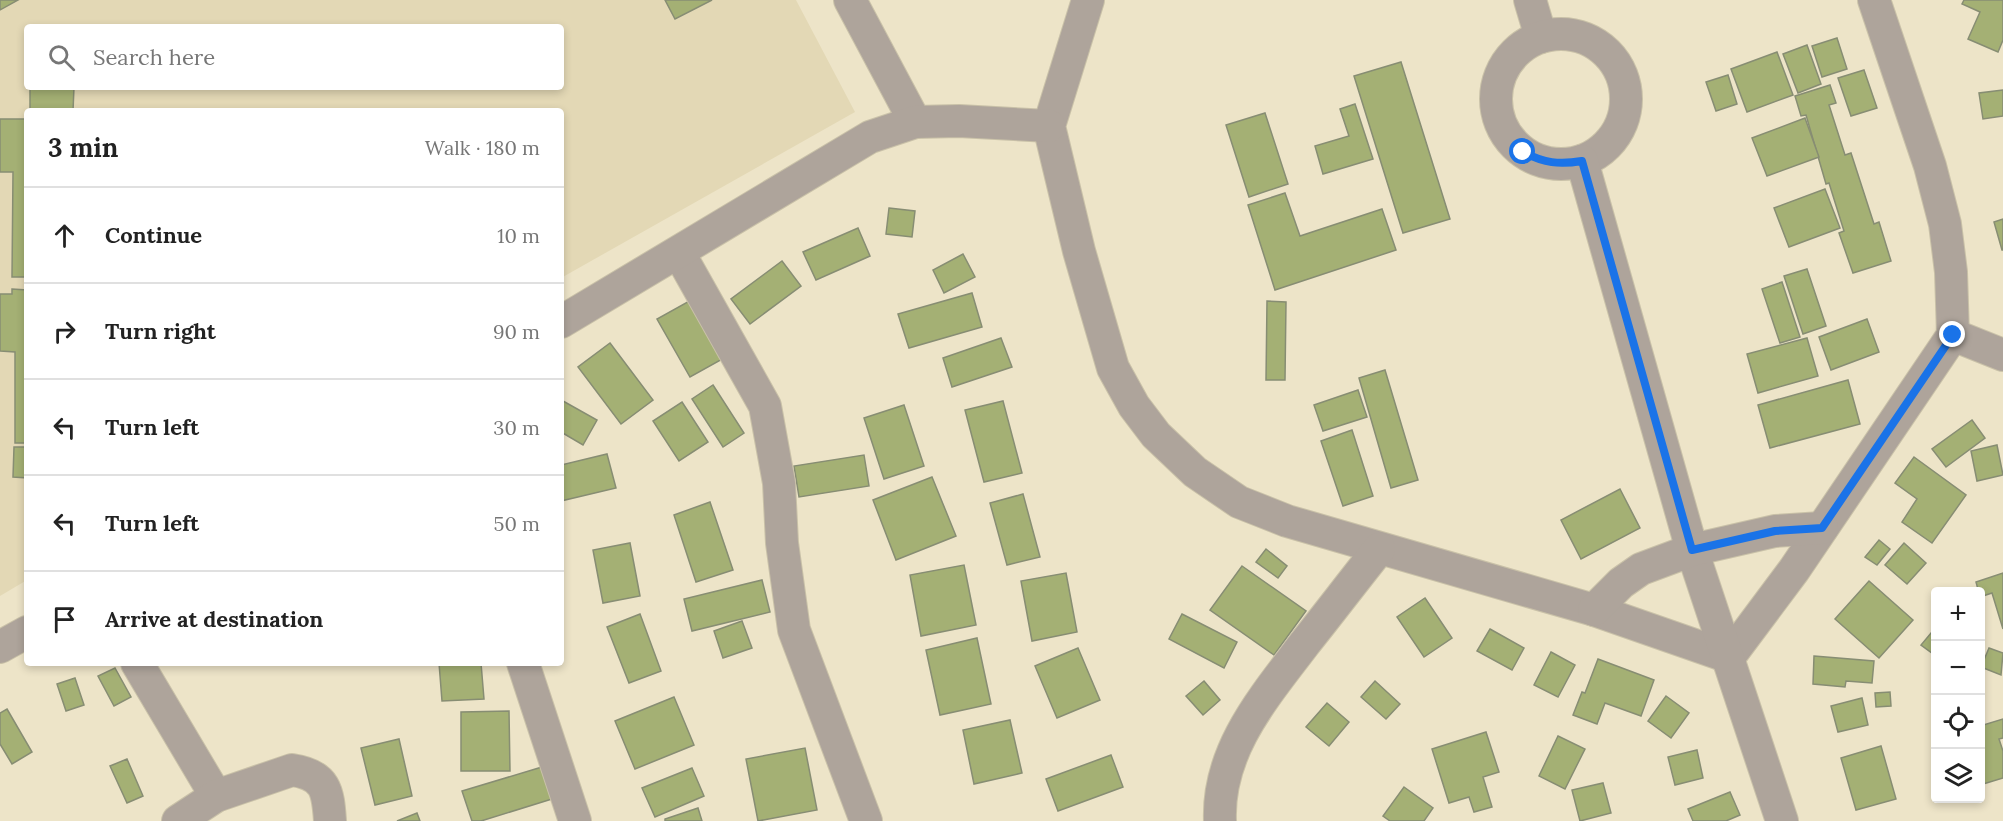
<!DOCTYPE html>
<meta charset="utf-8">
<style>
body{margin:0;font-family:Lora,serif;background:#f2f2f2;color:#222}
.controls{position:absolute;right:18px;bottom:18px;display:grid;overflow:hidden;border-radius:6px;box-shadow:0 3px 9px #0003}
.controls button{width:54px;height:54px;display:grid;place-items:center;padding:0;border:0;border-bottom:2px solid #e0e0e0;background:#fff;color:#222;font:30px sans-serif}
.stop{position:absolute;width:18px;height:18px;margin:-14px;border:4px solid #1a73e8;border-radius:50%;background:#fff}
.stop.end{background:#1a73e8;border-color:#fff;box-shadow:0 2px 6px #0008}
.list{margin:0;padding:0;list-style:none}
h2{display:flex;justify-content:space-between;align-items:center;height:78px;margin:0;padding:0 24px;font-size:26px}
h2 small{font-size:20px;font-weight:400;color:#767676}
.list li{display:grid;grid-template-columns:39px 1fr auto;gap:18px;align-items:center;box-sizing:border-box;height:96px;padding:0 24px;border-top:2px solid #e0e0e0}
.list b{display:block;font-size:22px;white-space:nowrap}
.list em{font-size:20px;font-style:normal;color:#767676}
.icon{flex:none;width:33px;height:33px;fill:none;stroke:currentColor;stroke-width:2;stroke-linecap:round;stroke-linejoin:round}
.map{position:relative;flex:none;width:2003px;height:821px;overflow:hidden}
.search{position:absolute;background:#fff;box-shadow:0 3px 9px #0003;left:24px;top:24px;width:540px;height:66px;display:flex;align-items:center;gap:15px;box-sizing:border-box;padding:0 21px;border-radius:6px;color:#767676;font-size:22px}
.panel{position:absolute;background:#fff;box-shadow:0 3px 9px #0003;left:24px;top:108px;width:540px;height:558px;border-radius:6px}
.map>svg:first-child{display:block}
</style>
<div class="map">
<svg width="2003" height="821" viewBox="0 0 2003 821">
<rect width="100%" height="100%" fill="#ede4c8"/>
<path fill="#e3d8b5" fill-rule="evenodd" d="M0,0h796l59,112 -294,166v-167h-534v469l-27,16zM27,27h534v60h-534z"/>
<g fill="#a4b074" stroke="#878d73" stroke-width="1.5">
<path d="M0,0h18l-18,10z"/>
<path d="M665,0h47l-37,19z"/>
<path d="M1964,0h39v40l-5,12 -30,-13 12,-27 -18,-8z"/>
<path d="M1837,38l10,31 -25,8 -10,-31z"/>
<path d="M1807,45l14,39 -23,9 -15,-39z"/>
<path d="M1777,52l16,43 -46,17 -16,-43z"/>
<path d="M1401,62l49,157 -47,14 -49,-157z"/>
<path d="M1864,70l13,38 -26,8 -13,-38z"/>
<path d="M1728,75l9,29 -21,7 -10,-29z"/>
<path d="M1830,85l6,18 -7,2 16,50 6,-2 23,71 5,-2 12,39 -38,12 -14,-40 5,-2 -15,-48 -3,1 -20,-69 -5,1 -6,-20z"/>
<path d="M30,87h44l-1,24h-43z"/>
<path d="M2003,90v26l-20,3 -4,-26z"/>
<path d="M1355,104l18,55 -50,15 -8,-28 34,-10 -9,-27z"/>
<path d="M1265,113l23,71 -39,13 -23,-72z"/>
<path d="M1805,118l14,39 -52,19 -15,-38z"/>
<path d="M0,119h27v158h-15l1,-105h-13z"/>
<path d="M1825,189l15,39 -51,19 -15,-39z"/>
<path d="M1285,193l15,43 82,-27 14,41 -121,40 -27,-85z"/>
<path d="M889,208l26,3 -3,26 -26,-3z"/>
<path d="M2003,219v31h-1l-8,-28z"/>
<path d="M858,228l12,28 -54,24 -13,-28z"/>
<path d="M963,254l12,23 -31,16 -11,-23z"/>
<path d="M782,261l19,25 -51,38 -19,-25z"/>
<path d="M1807,269l19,57 -23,8 -19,-58z"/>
<path d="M1782,282l18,55 -20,6 -18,-54z"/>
<path d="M12,289l15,1v153h-12v-91l-15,-1v-57h12z"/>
<path d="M972,293l10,34 -73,21 -11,-34z"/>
<path d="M693,299l33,58 -36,20 -33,-58z"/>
<path d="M1267,301l19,1 -1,78h-19z"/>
<path d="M1867,319l12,33 -48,18 -12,-33z"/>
<path d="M1001,338l11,29 -60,20 -9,-29z"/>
<path d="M1807,338l11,38 -60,17 -11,-39z"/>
<path d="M610,343l43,57 -32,24 -43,-57z"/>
<path d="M1385,370l33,110 -27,8 -32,-110z"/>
<path d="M1848,380l12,44 -90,24 -12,-43z"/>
<path d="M713,385l31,48 -21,14 -31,-48z"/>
<path d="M1358,390l9,27 -44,14 -9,-26z"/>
<path d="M563,401l34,19 -14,25 -22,-13z"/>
<path d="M1003,401l19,72 -38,9 -19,-72z"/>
<path d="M682,402l26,40 -29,19 -26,-40z"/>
<path d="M904,405l20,61 -40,13 -20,-61z"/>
<path d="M1972,420l13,18 -39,29 -14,-18z"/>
<path d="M1352,430l21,66 -30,10 -22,-65z"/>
<path d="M1997,445l6,30 -26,6 -6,-30z"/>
<path d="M14,447h13v31l-14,-1z"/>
<path d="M607,454l9,34 -55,13v-36z"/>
<path d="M864,455l5,31 -70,11 -5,-31z"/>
<path d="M1914,457l52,38 -34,48 -30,-21 15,-23 -22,-16z"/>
<path d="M932,477l24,59 -60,24 -23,-60z"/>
<path d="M1620,489l20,39 -59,31 -20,-39z"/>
<path d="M1023,494l17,63 -33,8 -17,-62z"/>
<path d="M710,502l23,68 -37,12 -22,-67z"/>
<path d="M1879,540l11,9 -13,16 -12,-8z"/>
<path d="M630,543l10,53 -37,7 -10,-53z"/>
<path d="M1904,543l22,20 -19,21 -22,-19z"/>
<path d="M1266,549l21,17 -9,12 -22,-16z"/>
<path d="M964,565l12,60 -55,11 -11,-61z"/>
<path d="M1242,566l64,45 -32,44 -64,-45z"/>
<path d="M1066,573l11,59 -45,9 -11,-60z"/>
<path d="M2003,573v56l-11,-36 -12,4 -4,-15z"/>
<path d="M762,580l8,32 -78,19 -8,-32z"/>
<path d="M1869,581l44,39 -34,38 -44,-39z"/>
<path d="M1425,598l27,40 -28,19 -27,-40z"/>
<path d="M640,614l21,57 -32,12 -22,-56z"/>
<path d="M1182,614l55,28 -13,26 -55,-29z"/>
<path d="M742,621l10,27 -29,10 -9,-27z"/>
<path d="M1936,627v29l-15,-11z"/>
<path d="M1490,629l34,19 -12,22 -35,-19z"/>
<path d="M977,638l14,66 -51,11 -14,-65z"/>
<path d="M1078,648l22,52 -43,18 -22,-52z"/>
<path d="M1989,648l14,5 -2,22 -20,-8z"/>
<path d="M1551,652l24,13 -17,32 -24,-12z"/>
<path d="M1814,656l60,5 -2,22 -26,-2 -1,6 -32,-3z"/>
<path d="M1598,659l56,21 -13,36 -36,-13 -8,21 -24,-9 9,-23 3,1z"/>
<path d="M439,663h42l3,36 -42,2z"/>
<path d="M115,668l16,29 -17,9 -16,-30z"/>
<path d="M75,678l9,27 -18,6 -9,-27z"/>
<path d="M1204,681l16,19 -17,15 -17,-19z"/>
<path d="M1375,681l25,23 -14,15 -25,-22z"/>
<path d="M1890,692l1,14 -15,1 -1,-14z"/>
<path d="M1666,696l23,17 -18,25 -23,-17z"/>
<path d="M674,697l20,48 -59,24 -20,-48z"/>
<path d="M1862,698l6,27 -30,7 -7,-26z"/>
<path d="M1327,703l22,19 -20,24 -23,-19z"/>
<path d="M7,709l25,43 -20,12 -12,-20v-31z"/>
<path d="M509,711l1,60h-49v-59z"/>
<path d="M2003,719v19l-4,1 4,12v27l-23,7v-59z"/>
<path d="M1010,720l12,53 -48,11 -11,-54z"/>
<path d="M1486,732l13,40 -16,5 9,30 -18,5 -5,-15 -20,6 -17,-54z"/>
<path d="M1558,736l27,13 -20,40 -26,-13z"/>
<path d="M399,739l13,57 -37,9 -14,-57z"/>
<path d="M1881,746l15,53 -40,11 -15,-52z"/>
<path d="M805,748l12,62 -59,11 -12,-62z"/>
<path d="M1697,750l6,28 -28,7 -7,-28z"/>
<path d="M1111,755l12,32 -65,24 -12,-32z"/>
<path d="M127,759l16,37 -16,7 -17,-37z"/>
<path d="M542,767l10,32 -71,22h-9l-10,-30z"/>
<path d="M692,768l12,28 -49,21 -13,-29z"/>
<path d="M1603,783l8,30 -31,8 -8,-31z"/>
<path d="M1404,787l29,21 -9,13h-34l-7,-5z"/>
<path d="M1730,792l10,23 -14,6h-33l-5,-12z"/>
<path d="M698,808l4,13h-37v-2z"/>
<path d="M417,813l3,8h-23z"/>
</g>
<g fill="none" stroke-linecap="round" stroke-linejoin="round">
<g stroke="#c9c1a8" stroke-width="34">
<g id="minor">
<path d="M850,0l65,122"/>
<path d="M1088,0l-39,126 30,125 34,117 21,38 22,29 39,37 44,30 48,19 307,89 135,47 65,-87 159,-235 -2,-63 -6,-48 -15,-58 -56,-166"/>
<path d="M1530,0l11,37"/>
<circle cx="1561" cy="99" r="65"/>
<path d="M1582,161l110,389 90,271"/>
<path d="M679,253l86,153 14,77 3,60 12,87 72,191"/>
<path d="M561,322l309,-185 45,-15 44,-1 90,5"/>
<path d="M1953,335l50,20"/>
<path d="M1594,610l27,-27 20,-14 51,-19 83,-19 47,-3"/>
<path d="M0,647l27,-15"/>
<path d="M137,663l79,133"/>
<path d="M523,663l52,158"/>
<path d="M178,821l38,-25 76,-26c34,5 36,21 38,51"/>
<path d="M1220,821c-3,-71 45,-125 85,-178 25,-31 49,-63 74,-94"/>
</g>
</g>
<use href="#minor" stroke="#aea49b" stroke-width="32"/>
</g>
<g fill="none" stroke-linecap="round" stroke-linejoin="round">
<path stroke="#1a73e8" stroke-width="8" d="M1523,152c21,11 36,13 59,9l110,389 83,-19 47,-3 131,-193"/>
</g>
</svg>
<div class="controls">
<button>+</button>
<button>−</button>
<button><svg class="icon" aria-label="locate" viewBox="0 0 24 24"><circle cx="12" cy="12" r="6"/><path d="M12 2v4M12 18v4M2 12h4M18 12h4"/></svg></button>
<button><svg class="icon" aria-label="layers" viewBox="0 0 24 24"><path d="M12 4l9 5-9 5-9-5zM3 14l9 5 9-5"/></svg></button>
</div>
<div class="stop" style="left:1523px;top:152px"></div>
<div class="stop end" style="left:1953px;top:335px"></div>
<div class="search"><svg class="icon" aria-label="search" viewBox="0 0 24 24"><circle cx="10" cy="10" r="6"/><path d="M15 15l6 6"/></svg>Search here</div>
<section class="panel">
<h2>3 min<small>Walk · 180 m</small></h2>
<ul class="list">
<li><svg class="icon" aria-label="ahead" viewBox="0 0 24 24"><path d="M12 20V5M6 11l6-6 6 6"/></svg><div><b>Continue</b></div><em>10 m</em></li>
<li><svg class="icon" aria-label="right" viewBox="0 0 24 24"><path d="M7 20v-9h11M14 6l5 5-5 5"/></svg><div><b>Turn right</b></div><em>90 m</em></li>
<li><svg class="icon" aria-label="left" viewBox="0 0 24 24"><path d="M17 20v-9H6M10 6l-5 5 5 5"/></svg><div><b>Turn left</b></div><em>30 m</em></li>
<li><svg class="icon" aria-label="left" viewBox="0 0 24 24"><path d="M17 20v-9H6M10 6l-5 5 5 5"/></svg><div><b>Turn left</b></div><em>50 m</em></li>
<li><svg class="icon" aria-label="arrive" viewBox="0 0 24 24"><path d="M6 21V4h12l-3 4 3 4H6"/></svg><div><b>Arrive at destination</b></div></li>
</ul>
</section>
</div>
